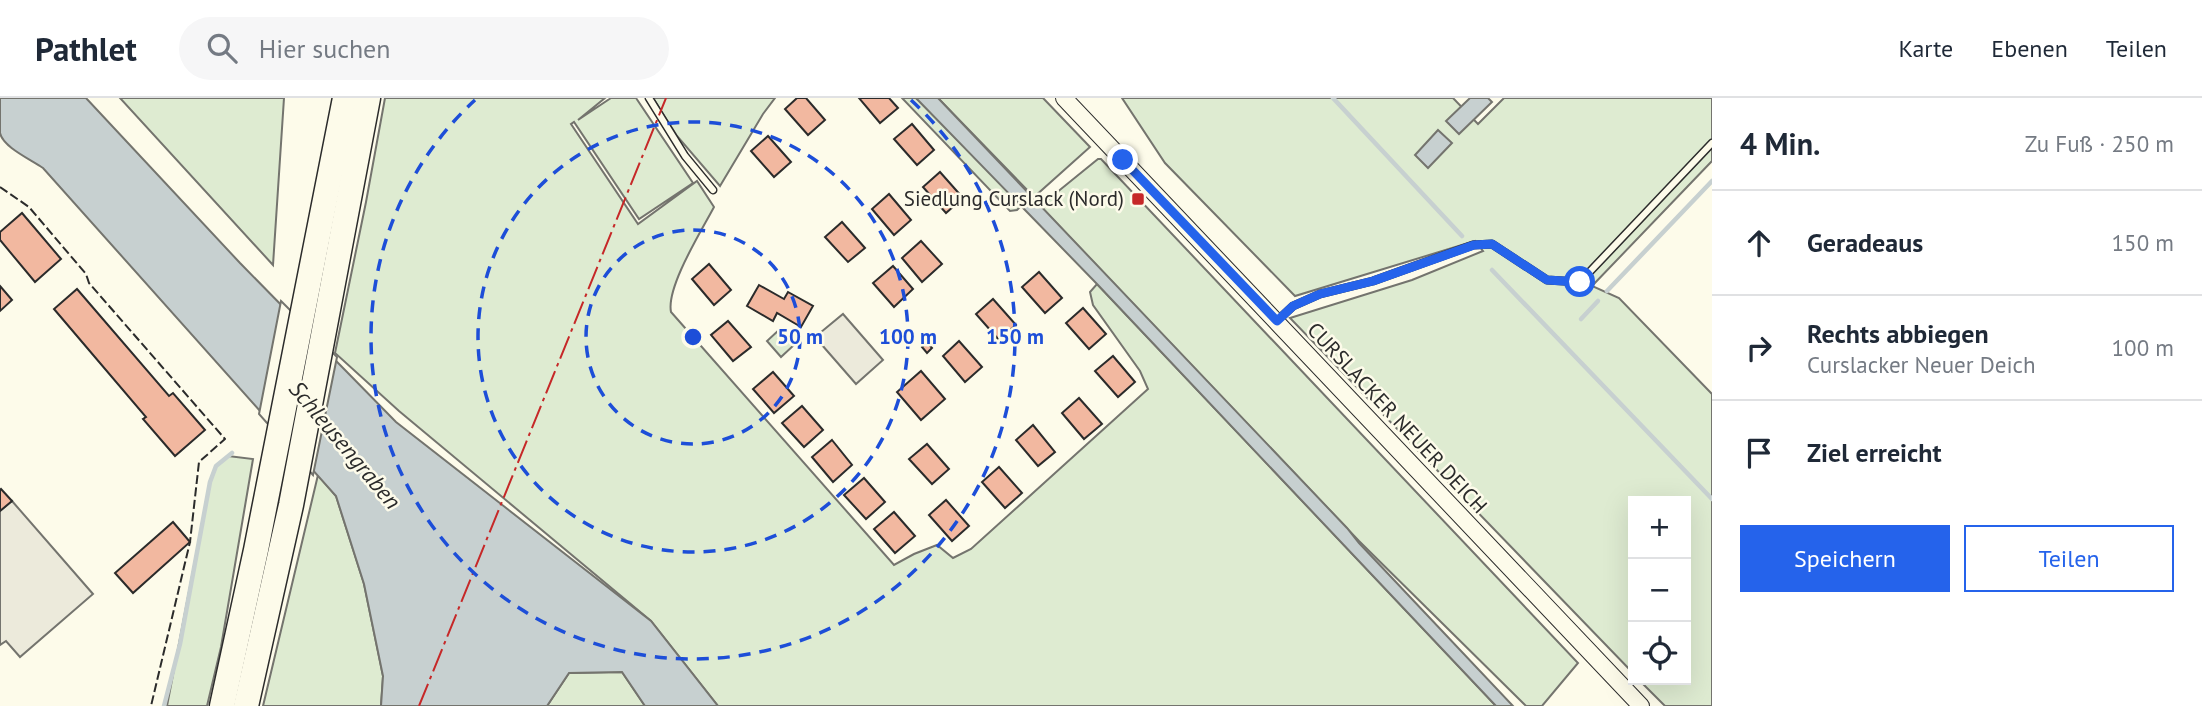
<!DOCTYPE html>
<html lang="de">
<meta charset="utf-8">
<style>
body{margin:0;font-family:"PT Sans",sans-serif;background:#f6f6f7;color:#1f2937}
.controls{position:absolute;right:21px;bottom:21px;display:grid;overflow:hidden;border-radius:0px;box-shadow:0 7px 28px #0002}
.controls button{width:63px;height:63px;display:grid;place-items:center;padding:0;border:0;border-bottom:2px solid #e0e1e3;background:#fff;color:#1f2937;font:35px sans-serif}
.stop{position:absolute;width:21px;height:21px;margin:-16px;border:5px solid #2563eb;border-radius:50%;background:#fff}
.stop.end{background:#2563eb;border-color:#fff;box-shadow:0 2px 7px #0008}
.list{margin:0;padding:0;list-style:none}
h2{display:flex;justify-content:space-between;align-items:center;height:91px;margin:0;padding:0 28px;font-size:30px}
h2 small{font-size:23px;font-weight:400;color:#747a83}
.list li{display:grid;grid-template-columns:46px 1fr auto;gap:21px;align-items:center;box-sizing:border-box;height:105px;padding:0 28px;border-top:2px solid #e0e1e3}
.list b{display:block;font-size:26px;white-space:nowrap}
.list p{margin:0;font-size:23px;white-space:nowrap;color:#747a83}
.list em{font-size:23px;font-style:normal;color:#747a83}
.actions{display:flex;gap:14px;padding:21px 28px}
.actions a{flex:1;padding:16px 0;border:2px solid #2563eb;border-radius:0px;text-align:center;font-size:24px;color:#2563eb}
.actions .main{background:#2563eb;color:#fff}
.icon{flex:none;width:38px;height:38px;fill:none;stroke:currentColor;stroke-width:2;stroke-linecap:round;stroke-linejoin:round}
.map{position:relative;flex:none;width:1712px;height:608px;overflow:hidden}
header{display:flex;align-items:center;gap:42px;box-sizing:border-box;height:98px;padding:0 35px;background:#fff;border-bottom:2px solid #e0e1e3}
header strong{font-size:33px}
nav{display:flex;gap:38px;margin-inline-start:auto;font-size:24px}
.search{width:490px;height:63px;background:#f6f6f7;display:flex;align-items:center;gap:18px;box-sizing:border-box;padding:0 24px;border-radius:38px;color:#747a83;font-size:26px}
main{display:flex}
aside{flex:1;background:#fff}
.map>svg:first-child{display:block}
</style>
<header>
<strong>Pathlet</strong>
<div class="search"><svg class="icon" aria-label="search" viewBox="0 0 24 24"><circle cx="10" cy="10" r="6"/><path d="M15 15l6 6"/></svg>Hier suchen</div>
<nav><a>Karte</a><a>Ebenen</a><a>Teilen</a></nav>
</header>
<main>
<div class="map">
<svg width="1712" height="608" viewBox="0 0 1712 608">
<rect width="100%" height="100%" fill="#fdfbea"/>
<g fill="#deebd1" stroke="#74746e" stroke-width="2">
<path d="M120,0h164l-11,167z"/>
<path d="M385,0h220l-27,22 33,-22h25l57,85 -54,36 -65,-97 -3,2 67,100 59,-43 17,26c-12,23 -48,80 -43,105l223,253 20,-11 23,-9 16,13 18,-9 177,-160 -8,-18 -47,-66 -3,-13 7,-8 399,422h-778l-67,-85 -252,-210 -64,-58 31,-151z"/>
<path d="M653,0h122l-12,16 -43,72 -43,-50z"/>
<path d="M902,0h14l106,107 -5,5 -7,1z"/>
<path d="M938,0h105l47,49 -56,50z"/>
<path d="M1122,0h331l25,26 26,-26h208v63l-120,125 27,12 93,96v312h-47l-26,-26h47v-179h-53v172l-343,-355 122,-38 71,-29 -8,-10 -180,55 -130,-133z"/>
<path d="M1098,61h3l477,504 -36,43h-16l-167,-165 -319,-335z"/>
<path d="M780,231l14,16 -13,12 -14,-16z"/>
<path d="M228,358l25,3 -32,188 -14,59h-40l43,-224 6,-16z"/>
<path d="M318,377l18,21 28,88 19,92 -2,30h-118z"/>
<path d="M622,574l23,34h-98l22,-33z"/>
</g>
<g fill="#eceadb" stroke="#74746e" stroke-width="2">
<path d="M843,216l40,46 -27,24 -41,-47z"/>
<path d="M12,403l81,93 -73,63 -14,-16 -6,4v-134z"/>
</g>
<g fill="#c7d0d0" stroke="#74746e" stroke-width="2">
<path d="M0,0h86l154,165 156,159 255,199 67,85h-73l-23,-34 -53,1 -22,33h-166l2,-30 -19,-92 -28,-88 -293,-328c-13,-9 -40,-21 -43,-35 0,-11 0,-24 0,-35z"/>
<path d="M916,0h22l409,430 12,15 154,163h-17l-399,-422z"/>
<path d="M1470,0h18l4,4 -33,32 -13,-13z"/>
<path d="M1438,32l14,13 -24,25 -13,-13z"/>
</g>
<path fill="#fdfbea" stroke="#74746e" stroke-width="2" d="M281,203l56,56 -24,118 -54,-61z"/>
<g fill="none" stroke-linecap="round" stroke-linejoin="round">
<g stroke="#c7d0d0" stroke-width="4.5">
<path d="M1333,0l129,138"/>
<path d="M1492,172l220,229"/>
<path d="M1607,193l105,-110"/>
<path d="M1581,221l17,-18"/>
<path d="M164,608l16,-62 30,-162 6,-16 16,-13"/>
</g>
</g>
<g fill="#f2b8a0" stroke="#2b2b2b" stroke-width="2">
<path d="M797,0h9l19,22 -17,15 -23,-26z"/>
<path d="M859,0h30l9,10 -18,15z"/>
<path d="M912,26l22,26 -17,15 -23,-26z"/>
<path d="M768,38l23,26 -17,15 -23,-26z"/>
<path d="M940,74l23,26 -17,15 -23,-26z"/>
<path d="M889,96l22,26 -17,15 -22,-26z"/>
<path d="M22,115l39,46 -26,23 -35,-42v-8z"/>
<path d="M842,124l23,26 -17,14 -23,-25z"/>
<path d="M921,143l21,23 -20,18 -20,-24z"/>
<path d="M709,166l22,26 -17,15 -22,-26z"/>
<path d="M893,168l20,23 -19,18 -21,-24z"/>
<path d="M1039,174l23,26 -17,15 -23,-26z"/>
<path d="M759,187l25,14 4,-7 25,14 -12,21 -24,-14 -4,8 -26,-15z"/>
<path d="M0,188l12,14 -12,11z"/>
<path d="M77,191l92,107 4,-3 32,37 -30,26 -32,-37 3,-2 -92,-108z"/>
<path d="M993,201l23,26 -17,15 -23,-26z"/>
<path d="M1083,210l23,26 -17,15 -23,-26z"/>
<path d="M728,223l23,26 -18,14 -22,-26z"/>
<path d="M959,243l23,26 -17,15 -22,-26z"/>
<path d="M927,244l5,6 -5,5 -5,-6z"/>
<path d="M1113,258l22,26 -17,15 -23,-26z"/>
<path d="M921,273l24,28 -24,21 -24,-28z"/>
<path d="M773,274l21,24 -20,17 -21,-24z"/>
<path d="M1079,300l23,26 -18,15 -22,-26z"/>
<path d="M802,308l21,24 -19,17 -22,-24z"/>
<path d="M1033,327l22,27 -17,14 -22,-26z"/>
<path d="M832,342l20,25 -19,17 -21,-25z"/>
<path d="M927,346l22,25 -17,15 -23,-25z"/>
<path d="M999,369l23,26 -17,15 -23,-26z"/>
<path d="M864,380l21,24 -19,17 -22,-24z"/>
<path d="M1,391l11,12 -12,10v-21z"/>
<path d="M946,402l23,26 -17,15 -23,-26z"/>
<path d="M894,414l21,24 -20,17 -21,-24z"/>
<path d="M173,424l17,20 -57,51 -18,-20z"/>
</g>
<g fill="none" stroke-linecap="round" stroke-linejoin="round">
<g stroke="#2b2b2b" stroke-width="9">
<g id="service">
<path d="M649,0l36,58 28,34"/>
<path d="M1278,222l15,-14 27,-12 53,-13 100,-36 19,-1 55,36 33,2 132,-139"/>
</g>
</g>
<g stroke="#2b2b2b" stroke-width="18">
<path id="tertiary" d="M1064,0l577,608"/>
</g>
<g stroke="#2b2b2b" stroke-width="27">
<g id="motorway">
<path d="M222,608l34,-156 89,-452"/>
<path d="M246,608l45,-201 77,-407"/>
</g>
</g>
<use href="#service" stroke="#fdfbea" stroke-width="6"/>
<use href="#tertiary" stroke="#fdfbea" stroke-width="16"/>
<use href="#motorway" stroke="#fdfbea" stroke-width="24"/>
<path stroke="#2b2b2b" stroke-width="2" stroke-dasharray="9 3.5" stroke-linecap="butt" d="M0,89l29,20 57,67 3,9 136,156 -26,23 -9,80 -39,164"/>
<path stroke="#c62828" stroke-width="2" stroke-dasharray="24 5 3.5 5" stroke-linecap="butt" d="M419,608l247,-608"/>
</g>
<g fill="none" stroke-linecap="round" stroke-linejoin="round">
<path stroke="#2563eb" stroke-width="9" d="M1123,62l154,161 16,-15 27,-12 53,-13 101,-36 18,-1 55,36 33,2"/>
</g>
<g fill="none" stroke="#1d4ed8" stroke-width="3.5" stroke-dasharray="12 9">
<circle cx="693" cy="239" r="107"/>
<circle cx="693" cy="239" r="215"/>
<path d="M911 2A322 322 0 1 1 475 2"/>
</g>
<rect fill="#c62828" stroke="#fdfbea" stroke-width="2.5" x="1131" y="94" width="14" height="14" rx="3.5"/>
<g text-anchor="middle" stroke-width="5" stroke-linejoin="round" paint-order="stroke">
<g font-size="21" fill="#2b2b2b" stroke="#fdfbea" text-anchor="end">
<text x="1124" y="108">Siedlung Curslack (Nord)</text>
</g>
<g font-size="21" fill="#2b2b2b" stroke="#fdfbea">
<text transform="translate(1397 320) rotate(47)" y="7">CURSLACKER NEUER DEICH</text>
</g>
<g font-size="23" font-style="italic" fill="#2b2b2b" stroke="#fdfbea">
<text transform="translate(345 347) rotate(50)" y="8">Schleusengraben</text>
</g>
</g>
<circle cx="693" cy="239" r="10" fill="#1d4ed8" stroke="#fdfbea" stroke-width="3.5"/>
<g font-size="21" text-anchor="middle" font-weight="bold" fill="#1d4ed8" stroke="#fdfbea" stroke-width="5" stroke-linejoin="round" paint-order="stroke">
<text x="800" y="246">50 m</text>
<text x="908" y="246">100 m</text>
<text x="1015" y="246">150 m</text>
</g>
</svg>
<div class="controls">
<button>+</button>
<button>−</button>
<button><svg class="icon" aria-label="locate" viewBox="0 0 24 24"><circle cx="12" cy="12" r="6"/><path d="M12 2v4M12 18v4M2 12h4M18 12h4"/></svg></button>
</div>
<div class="stop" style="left:1580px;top:184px"></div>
<div class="stop end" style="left:1123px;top:62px"></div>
</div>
<aside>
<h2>4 Min.<small>Zu Fuß · 250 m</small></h2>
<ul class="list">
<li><svg class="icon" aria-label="ahead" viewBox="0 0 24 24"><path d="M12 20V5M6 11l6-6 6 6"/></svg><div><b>Geradeaus</b></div><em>150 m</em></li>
<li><svg class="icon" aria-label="right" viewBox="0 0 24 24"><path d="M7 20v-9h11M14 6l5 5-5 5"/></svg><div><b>Rechts abbiegen</b><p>Curslacker Neuer Deich</p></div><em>100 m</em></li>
<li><svg class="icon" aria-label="arrive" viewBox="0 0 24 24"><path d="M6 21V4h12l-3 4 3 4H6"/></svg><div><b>Ziel erreicht</b></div></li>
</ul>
<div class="actions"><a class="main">Speichern</a><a>Teilen</a></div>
</aside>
</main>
